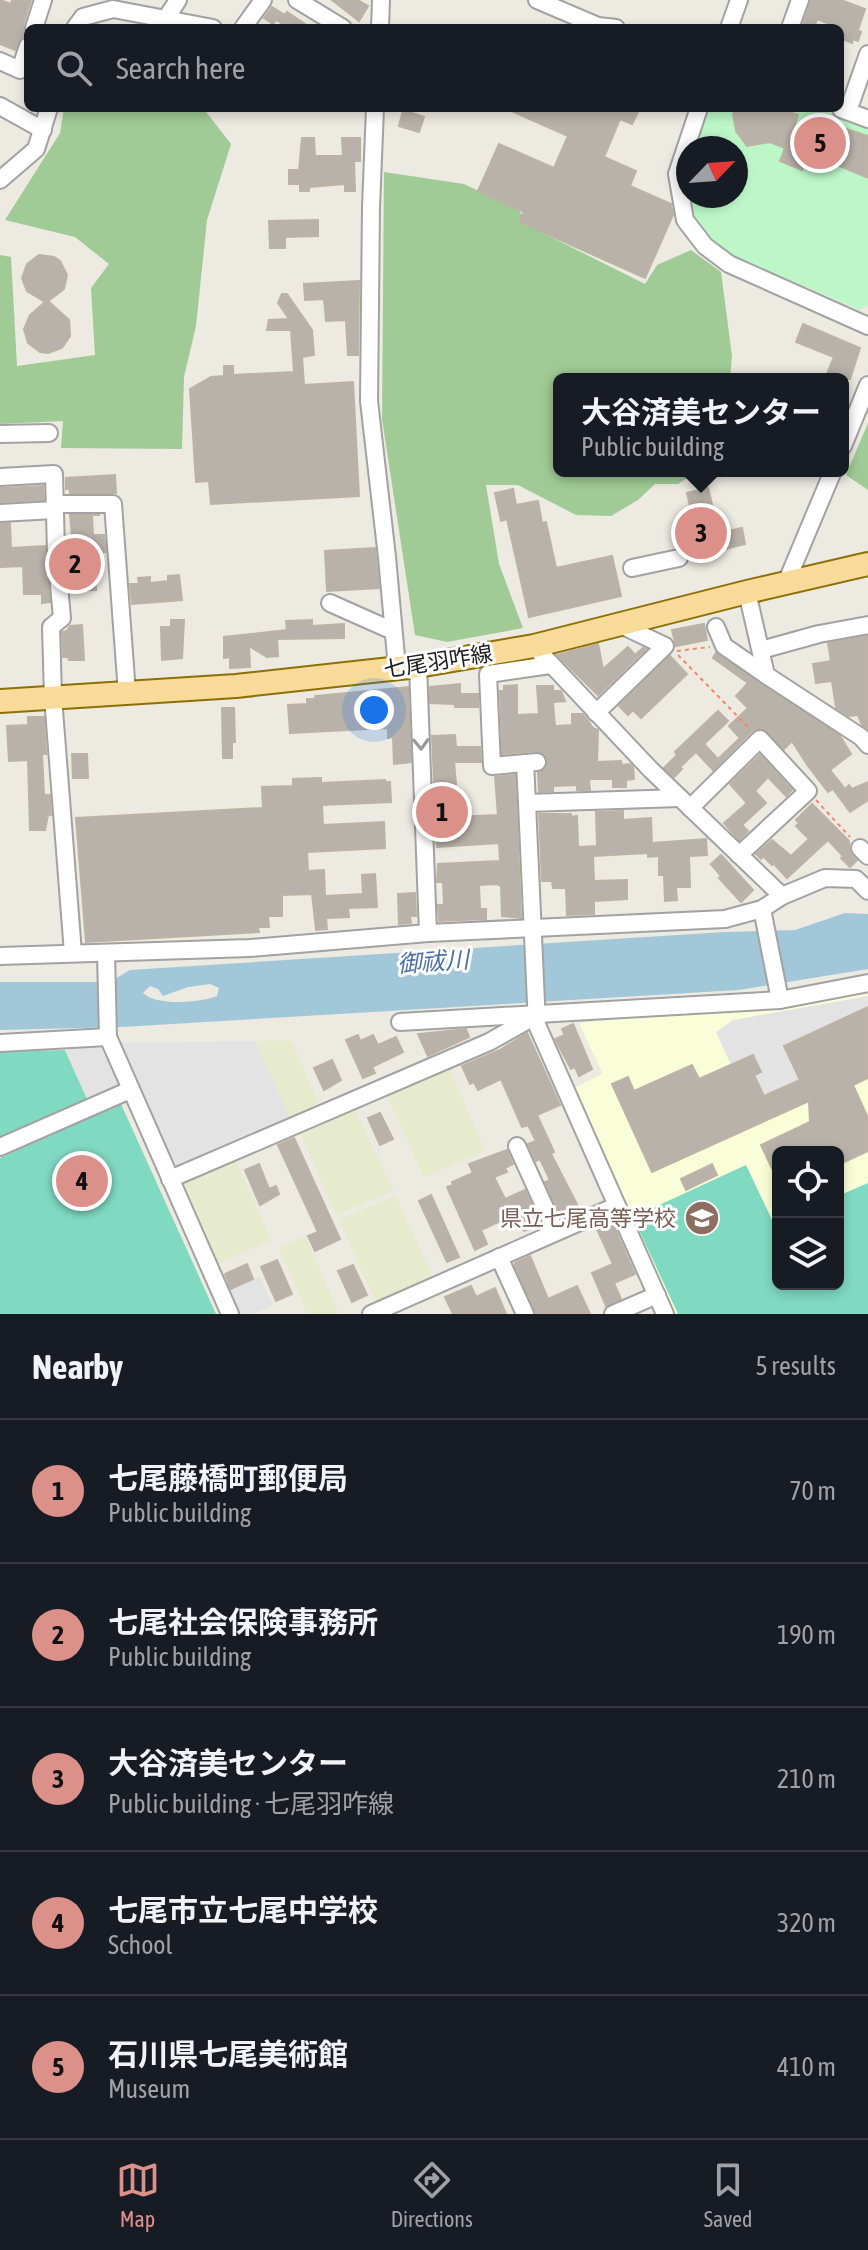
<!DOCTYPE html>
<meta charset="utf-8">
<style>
body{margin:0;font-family:"Asap Condensed","Noto Sans JP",sans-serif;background:#20242c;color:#f1f3f6}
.controls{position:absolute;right:24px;bottom:24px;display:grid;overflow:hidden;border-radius:12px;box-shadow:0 4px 12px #0003}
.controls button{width:72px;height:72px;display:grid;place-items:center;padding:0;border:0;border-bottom:2px solid #363941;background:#171b24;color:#f1f3f6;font:40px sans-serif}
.compass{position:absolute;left:676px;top:136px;width:72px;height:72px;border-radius:50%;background:#171b24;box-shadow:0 4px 12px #0003;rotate:65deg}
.you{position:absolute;left:374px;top:710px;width:28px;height:28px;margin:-20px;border:6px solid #fff;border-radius:50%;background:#1a73e8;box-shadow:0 0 0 12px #1a73e833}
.badge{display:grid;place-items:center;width:52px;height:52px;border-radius:50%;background:#db918a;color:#111;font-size:26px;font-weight:700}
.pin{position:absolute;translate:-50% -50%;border:4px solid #fff;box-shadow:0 2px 8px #0006}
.popup{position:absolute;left:553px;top:373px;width:296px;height:104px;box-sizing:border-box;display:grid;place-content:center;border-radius:12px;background:#171b24;filter:drop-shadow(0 2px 6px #0005);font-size:26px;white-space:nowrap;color:#9ea1a6}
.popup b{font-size:30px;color:#f1f3f6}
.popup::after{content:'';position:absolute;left:50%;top:100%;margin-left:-16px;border:16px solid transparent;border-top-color:#171b24}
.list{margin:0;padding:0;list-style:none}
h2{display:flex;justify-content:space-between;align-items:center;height:104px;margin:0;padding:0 32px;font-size:34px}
h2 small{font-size:26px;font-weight:400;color:#9ea1a6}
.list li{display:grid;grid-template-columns:52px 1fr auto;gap:24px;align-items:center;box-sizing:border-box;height:144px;padding:0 32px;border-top:2px solid #363941}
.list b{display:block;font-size:30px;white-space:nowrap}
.list p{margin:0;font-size:26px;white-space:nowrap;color:#9ea1a6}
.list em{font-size:26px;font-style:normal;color:#9ea1a6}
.icon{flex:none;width:44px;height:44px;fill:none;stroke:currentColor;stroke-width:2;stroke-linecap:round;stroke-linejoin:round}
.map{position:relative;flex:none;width:868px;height:1314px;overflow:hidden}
.search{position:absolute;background:#171b24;box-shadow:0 4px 12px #0003;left:24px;right:24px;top:24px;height:88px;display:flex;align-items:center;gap:20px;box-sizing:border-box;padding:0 28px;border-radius:12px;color:#9ea1a6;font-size:30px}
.sheet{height:824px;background:#171b24}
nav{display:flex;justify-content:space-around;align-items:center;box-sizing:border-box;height:112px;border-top:2px solid #363941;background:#171b24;font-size:22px;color:#9ea1a6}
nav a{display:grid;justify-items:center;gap:4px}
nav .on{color:#db918a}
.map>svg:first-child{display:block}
</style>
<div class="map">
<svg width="868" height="1314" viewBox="0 0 868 1314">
<rect width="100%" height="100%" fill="#eceae1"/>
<path fill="#fafed8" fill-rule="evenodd" d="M868,992v322h-198l-102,-223 35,-17 -24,-51zM778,1152h60v132h-60z"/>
<g fill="#e5ebcc">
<path d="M255,1041h36l29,66 -29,13z"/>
<path d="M449,1068l36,83 -61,26 -37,-82z"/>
<path d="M355,1110l39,81 -58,24 -35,-81z"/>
<path d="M235,1159l36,81 -57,26 -35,-81z"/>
<path d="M395,1195l38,82 -56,26 -38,-83z"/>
<path d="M305,1236l34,78h-31l-29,-66z"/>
</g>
<g fill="#a0cb96">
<path d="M64,108h139l28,36 -24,76 -11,106 -12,51 -2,72 -121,-1 2,-27 -63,3v-169l11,2 6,109 78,-11 -4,-67 18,-24 -34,-27 -70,-17 55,-87z"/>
<path d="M384,172l80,12 55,26 10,16 116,58 12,-19 34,-15 30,22 11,84 -2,23h-171v92h139l-20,13h-23l-17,16 -27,16 -35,-1 -58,-30h-32l13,79 24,64 -76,14 -32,-7 -33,-216z"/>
<path d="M868,423v67l-22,-15z"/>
</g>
<path fill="#bdf7c8" d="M709,108h108l51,21v176l-8,5 -139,-59 -27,-29 -8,-34 2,-13v21h48v-48h-42z"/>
<g fill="#80dac1">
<path d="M65,1050l23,51 -88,39v-88z"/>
<path d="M121,1104l95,210h-216v-156z"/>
<path d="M746,1165l28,59 4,-1v61h60v-88l30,-13v131h-190l-45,-97z"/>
</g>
<g fill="#e3e3e3">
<path d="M868,996v14l-4,-1 -80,37 16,34 -36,16 -10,-21 7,-4 -8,-16 -22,10 -15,-33 17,-12z"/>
<path d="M255,1041l36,79 -117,52 -55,-129z"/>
<path d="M103,1048l18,38 -33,15 -23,-51z"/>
<path d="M260,1276l13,29 -21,9h-15l-11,-23z"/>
</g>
<path fill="#a2c7d9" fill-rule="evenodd" d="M845,913l23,1v55l-129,21 -617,37 -122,3v-48h110l20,-12 595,-38 70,-2zM210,984l9,4 -2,8c-18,7 -61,10 -74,-3l7,-7 8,3 5,7 25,-9zM349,988l18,1 1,2c-18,9 -53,20 -71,8l6,-4z"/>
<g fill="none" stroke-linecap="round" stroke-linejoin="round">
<path stroke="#a2c7d9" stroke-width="22" d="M273,999l121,-8"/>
</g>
<g fill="#b9b2aa" stroke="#bdb2a4" stroke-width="2">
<path d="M0,0l11,4 1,-4h19l-8,25 3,10 -6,3 -5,12 -15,-6z"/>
<path d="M332,0h26l10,6 -9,15z"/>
<path d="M811,0h30l24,9 -7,21 3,2 -3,9 -5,-2 -1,4 -12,-5v-10l-23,-9 -3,9h-12z"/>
<path d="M272,7l13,8 2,-3 24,16h-21l-14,-8 -3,4 -9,-6z"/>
<path d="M505,108h124l9,4 -6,12 -12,-5 -16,38 32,14 -6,15 41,18 2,11 -28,63 -125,-56 4,-10 -46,-21 21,-47 55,24 14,-32z"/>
<path d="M737,108h40l21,7 -4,13 24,7 4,-14 46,15v42l-40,-17 -2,6 -20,-8 -4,11 -22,-9 5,-13 -15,-6 -23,4 -11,-15 -3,-17z"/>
<path d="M403,110l21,7 -5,15 -20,-6z"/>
<path d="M302,138h12l1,18h28l-1,-18h18v23h-6l1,30h-10v-7l-36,3v4h-9v-7h-11v-14h10z"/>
<path d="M318,220v16l-33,1v11h-15l-1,-27z"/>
<path d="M39,255l15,2 6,4 7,14 -3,14 -16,12 21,19 1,16 -8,12 -14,5 -8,-1 -12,-9 -4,-14 6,-14 15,-13 -18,-11 -5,-13 5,-14z"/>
<path d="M359,281l-1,74h-10l-2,-35 -20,1 -2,-22 -19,1 -1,-16z"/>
<path d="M282,294h5l25,36 2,25 -12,2 2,28 49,-3 6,114 -148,8 -2,-23 -13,1 -6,-93 21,-12 13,-1v-10h9v9l61,-3 -3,-42h-24l2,-10 20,-1 -11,-16z"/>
<path d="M803,324l57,24 -10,31h-25l9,-22 -38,-15z"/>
<path d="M115,475l1,18h-46l-1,-5 -3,1v-11z"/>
<path d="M43,486l1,14 -44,2v-14z"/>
<path d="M708,488l11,45 23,-5 3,16 -44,11 -14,-62z"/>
<path d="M513,489l3,16 22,-4 4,22 4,-1 10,46 56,-12 9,40 -92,21 -22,-98 -6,2 -6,-28z"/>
<path d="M70,515h30h-8l1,20h11l2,17 -12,1 2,37 -25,1 -4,-55h5z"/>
<path d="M10,523l1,25 34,-2 5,56 -8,1v-9h-18l-1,-28 -22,1 -1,-43z"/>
<path d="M375,548l4,40 -52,3 -2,-40z"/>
<path d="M179,575l3,25 -50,4 -2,-20h9l-1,-6 12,-1v6l18,-2v-5z"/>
<path d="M171,620h13l-2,38 -20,2 -1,-33h10z"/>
<path d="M312,620v6l32,-2v14l-67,1 1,17 -11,1 -18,-11 1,21 -20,1v-11l-6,1v-21l63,-7 -1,-9z"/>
<path d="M704,624l3,16 -31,6 -4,-16z"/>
<path d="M82,625l2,35h-15l-1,-3h-5l-1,-25 5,-1 3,-5z"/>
<path d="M868,636v93l-6,-4 -4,-10 -9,1 -13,-8 -4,-27 -16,2 -3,-19 18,-3 -3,-18z"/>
<path d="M598,644l5,25 25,-22 7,8 8,-7 3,1 -48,46 -41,-40z"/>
<path d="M716,653l124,83 11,18 -21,16 15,19 4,-4 3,4 16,-7v18l-18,12 -17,-23 -5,3 -20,-26 -16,-25 -8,8 -22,-21 -10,3 -39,39 -17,-18 -16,15 2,2 -8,8 -10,-9 13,-13 -2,-3 43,-41 10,10 -24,23 14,15 22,-21 -11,-12 19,-18 -12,-12 12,-13 -35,-25z"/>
<path d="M670,656l17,18 -46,44 -8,-8 -5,5 -9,-9z"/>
<path d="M460,684v10h18v13h-23v-3l-25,-1v-16z"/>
<path d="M517,685v30l22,-1 -2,-28h16v5h8l4,10 -12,1 2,24 17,-1v-11h11l10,14 5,2 -1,32 24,-1 1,4 8,-1 3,3 1,12 -8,1v7h-13v-8h-24l1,11h-13v-5l-24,1v5l-14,1 -1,-19 9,-7 -2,-11 -9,-4 -34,3 -2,-63h4v-5z"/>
<path d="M408,687l3,75 -17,2 -1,-27 -5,1v-10l-98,5 -2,-28 19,-1v-5h9l-1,-3z"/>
<path d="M222,708h12l1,34h-3v16h-9z"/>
<path d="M28,717h16l2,37h-4l2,41h6l1,20h-3l-3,15h-15l-2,-70 -19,1 -2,-35 21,-1z"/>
<path d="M455,735l1,12h24l1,15h-27l2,22h-4l1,33 45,-2 -3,-38 20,-2 6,143 -19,-2 -1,-30 -4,-2 -18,1 1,24h6v10l-47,2 -1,-16h6l-1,-23h-6l1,-18 62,-3 -1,-18 -62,4 -5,-111z"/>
<path d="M72,754h15l1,24h-15z"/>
<path d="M760,755l32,35 -6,6 -18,-19 -13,14 11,12 -24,22 6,6 -9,9 -15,-17 23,-20 -17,-19z"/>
<path d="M321,778v5l64,-3v2h5l1,20 -69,3 1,20 61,-3 1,26 -78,4 1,19 16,-1 1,26 38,-2 -1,-19 13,-1 2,33 -29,1 1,9 -23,1 1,11 -11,1 -4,-36 -30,1v21h-14l1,11h-11l1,5 -173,10 -10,-124 187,-10 -1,-21 31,-1v-7z"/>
<path d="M812,804l37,37 1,11 7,8 -7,7 -9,-9 2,-2 -15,-16 -41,38 -14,-15 -1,2 -9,-9 -2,3 -5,-5 16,-14 19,16 18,-17 -13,-13 3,-3 -3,-3z"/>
<path d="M623,811v9l28,-2 1,25 54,-4 1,16 -18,1 1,31h-14l1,13 -12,1 -1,-26h-5v-19l-11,1v-4l-55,3 1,25 33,-1v19l-33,2v13l-27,1 -1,-27h-13l-1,-7h-10l-3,-67h32v3l6,-1 1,31 19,-1 -1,-34z"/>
<path d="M721,855l32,35 -12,12 -22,-24 2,-2 -10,-12z"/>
<path d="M415,893l1,23h-6l1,7 -12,1 -1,-30z"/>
<path d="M868,1007v71l-15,7 15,33v33l-30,14v-13h-60v29l-17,-36 49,-23 -1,-21 -157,71 -40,-88 16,-7 6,14 58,-26 7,14 54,-24 8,17 -7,3 10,21 36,-16 -16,-34z"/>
<path d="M573,1024l19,45 -13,7 -4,-9 -4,2 -16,-30 10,-4 -3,-6z"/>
<path d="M466,1029l3,8 -41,19 -10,-22z"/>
<path d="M527,1033l33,72 -23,10 17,37 -3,2 28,54 -17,10 -17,-36 5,-2 -10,-21 -4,2 -8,-17 8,-3 -8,-16 -6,2 -21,-48 -23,11 -4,-8 -4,2 -8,-18 38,-16z"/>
<path d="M358,1035l2,6 13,-6 5,10 18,-8 7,15 -31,15 3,6 -12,5 -17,-38z"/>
<path d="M332,1060l9,20 -17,10 -10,-22z"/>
<path d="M380,1113l13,26 -13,6 -12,-27z"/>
<path d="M294,1138l46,101 -25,12 -7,-15 10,-4 -40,-87z"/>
<path d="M507,1150l6,14 -8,4 2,4 -13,5 11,22 20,-9 15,34 -16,7 -8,-17 -35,16 6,14 -12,6 -28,-63 6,-2 -1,-3 21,-9 -4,-9z"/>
<path d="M259,1164l10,25 7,-3 3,8 -19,11 -15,-35z"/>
<path d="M712,1164l5,11 -31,15 -5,-11z"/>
<path d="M431,1195l28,62 -12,5 -28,-61z"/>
<path d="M611,1220l24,54 -21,9 7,16 -15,7 -14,-33 21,-9 -17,-37z"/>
<path d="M530,1256l18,43 29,-13 13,28h-54l-21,-48v-3z"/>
<path d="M277,1260l15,34 -16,7 -15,-34z"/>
<path d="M247,1264l6,15 -22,10 -6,-15z"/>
<path d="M353,1265l14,30 -15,7 -14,-31z"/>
<path d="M471,1286l5,11 19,-9 11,26h-53l-8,-17z"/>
</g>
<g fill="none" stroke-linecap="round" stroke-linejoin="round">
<g stroke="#a2a2a2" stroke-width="20">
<g id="minor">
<path d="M297,0l46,28"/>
<path d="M537,0l61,26 18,2"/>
<path d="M165,20l13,-20"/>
<path d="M34,28l9,-28"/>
<path d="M75,28l8,-11 30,-8 100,19"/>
<path d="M243,28l20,-28"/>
<path d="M380,28l1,-28"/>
<path d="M729,28l10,-28"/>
<path d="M790,28l10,-28"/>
<path d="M0,61l20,9 8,-24"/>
<path d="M0,106l43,24"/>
<path d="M375,108l-4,99 -2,194 18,156 10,111"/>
<path d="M699,108l-22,66 8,46 20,26 24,18 139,62"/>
<path d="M841,109l27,10"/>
<path d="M848,111l20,-57"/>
<path d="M0,180l36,-31 13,-41"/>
<path d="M0,434l49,-1"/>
<path d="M843,446l25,-61"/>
<path d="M0,477l54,-3 2,78 6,66 -11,9 2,70 20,256"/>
<path d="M57,504h56l14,189"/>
<path d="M0,513l54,-3"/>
<path d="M632,568l47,-10"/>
<path d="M786,583l47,-112"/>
<path d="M747,592l19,83 95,62 7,8"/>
<path d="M330,603l63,28"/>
<path d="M716,627l8,19 42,29"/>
<path d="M534,646l117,124 131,126"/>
<path d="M761,650l58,-16 49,-9"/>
<path d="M418,666l10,267"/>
<path d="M596,713l69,-67 -44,-21"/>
<path d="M537,762l-45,4 -4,-92 62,-9"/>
<path d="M525,763l2,40 153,-5"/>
<path d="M527,803l10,222 128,289"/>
<path d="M690,808l70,-69 48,52 -69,64"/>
<path d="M860,848l8,8"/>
<path d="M762,909l18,91"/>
<path d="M106,953l2,84 122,277"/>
<path d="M0,956l250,-8 178,-15 297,-14 37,-10 20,-13 43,-18 31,1 12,12"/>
<path d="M400,1022l380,-22 88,-17"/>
<path d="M0,1043l108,-6"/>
<path d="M517,1146l39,86"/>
<path d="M0,1147l130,-57"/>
<path d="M170,1179l319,-137 41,-23"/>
<path d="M499,1257l26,57"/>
<path d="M371,1314l245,-108"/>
<path d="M613,1314l44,-19"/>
</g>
</g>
<g stroke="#8d6f05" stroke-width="26">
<path id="major" d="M0,701l236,-15 182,-20 116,-20 213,-54 121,-28"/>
</g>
<g stroke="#f58669" stroke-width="2" stroke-dasharray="4 4" stroke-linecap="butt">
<path d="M677,651l33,-4"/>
<path d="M678,655l71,73"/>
<path d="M816,800l34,37"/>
</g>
<use href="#minor" stroke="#fff" stroke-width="16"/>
<use href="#major" stroke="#f8da99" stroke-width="22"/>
</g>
<defs><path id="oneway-chevron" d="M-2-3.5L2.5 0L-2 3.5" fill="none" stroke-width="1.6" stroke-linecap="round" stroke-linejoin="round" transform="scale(2)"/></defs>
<use stroke="#989898" href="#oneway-chevron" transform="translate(421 744) rotate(88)"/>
<defs>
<g id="school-disc" transform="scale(1.8)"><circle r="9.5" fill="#8d6e63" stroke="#fff"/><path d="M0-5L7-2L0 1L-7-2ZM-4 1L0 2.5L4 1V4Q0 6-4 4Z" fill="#fff"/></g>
</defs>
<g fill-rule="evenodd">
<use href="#school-disc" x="702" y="1218"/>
</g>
<g text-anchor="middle" stroke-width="6" stroke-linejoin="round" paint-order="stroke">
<g font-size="22" fill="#1b1b1b" stroke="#fff">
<text transform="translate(438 661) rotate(-9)" y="8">七尾羽咋線</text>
</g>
<g font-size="22" fill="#785e54" stroke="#fff" text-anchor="end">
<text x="676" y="1226">県立七尾高等学校</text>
</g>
<g font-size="24" font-style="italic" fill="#4b6fa6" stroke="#fff">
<text transform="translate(433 962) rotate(-4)" y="8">御祓川</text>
</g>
</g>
</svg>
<div class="controls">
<button><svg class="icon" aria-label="locate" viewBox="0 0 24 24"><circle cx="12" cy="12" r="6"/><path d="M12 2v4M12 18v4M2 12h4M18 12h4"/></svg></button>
<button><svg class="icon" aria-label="layers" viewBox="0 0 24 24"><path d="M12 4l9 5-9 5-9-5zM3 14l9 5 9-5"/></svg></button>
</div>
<svg class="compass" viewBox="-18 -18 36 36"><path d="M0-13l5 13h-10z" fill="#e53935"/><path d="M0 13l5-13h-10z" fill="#9ea1a6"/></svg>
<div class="you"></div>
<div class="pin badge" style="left:442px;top:812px">1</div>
<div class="pin badge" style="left:75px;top:564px">2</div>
<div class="pin badge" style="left:701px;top:533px">3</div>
<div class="popup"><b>大谷済美センター</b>Public building</div>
<div class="pin badge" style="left:82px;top:1181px">4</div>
<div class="pin badge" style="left:820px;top:143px">5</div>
<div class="search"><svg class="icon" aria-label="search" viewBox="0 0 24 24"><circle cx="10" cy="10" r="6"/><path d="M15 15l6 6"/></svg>Search here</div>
</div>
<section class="sheet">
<h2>Nearby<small>5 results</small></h2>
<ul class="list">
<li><span class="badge">1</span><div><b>七尾藤橋町郵便局</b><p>Public building</p></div><em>70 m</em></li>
<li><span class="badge">2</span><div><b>七尾社会保険事務所</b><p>Public building</p></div><em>190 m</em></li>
<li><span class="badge">3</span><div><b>大谷済美センター</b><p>Public building · 七尾羽咋線</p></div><em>210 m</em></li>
<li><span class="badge">4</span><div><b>七尾市立七尾中学校</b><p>School</p></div><em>320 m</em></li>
<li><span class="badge">5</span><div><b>石川県七尾美術館</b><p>Museum</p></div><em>410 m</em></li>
</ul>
</section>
<nav>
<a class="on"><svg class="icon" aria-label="map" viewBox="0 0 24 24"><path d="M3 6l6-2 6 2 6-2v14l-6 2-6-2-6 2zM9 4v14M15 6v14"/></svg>Map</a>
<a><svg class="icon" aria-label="directions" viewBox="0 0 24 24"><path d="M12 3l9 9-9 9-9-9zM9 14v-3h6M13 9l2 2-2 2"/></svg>Directions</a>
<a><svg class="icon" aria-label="saved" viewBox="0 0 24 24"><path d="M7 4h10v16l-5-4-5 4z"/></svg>Saved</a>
</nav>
